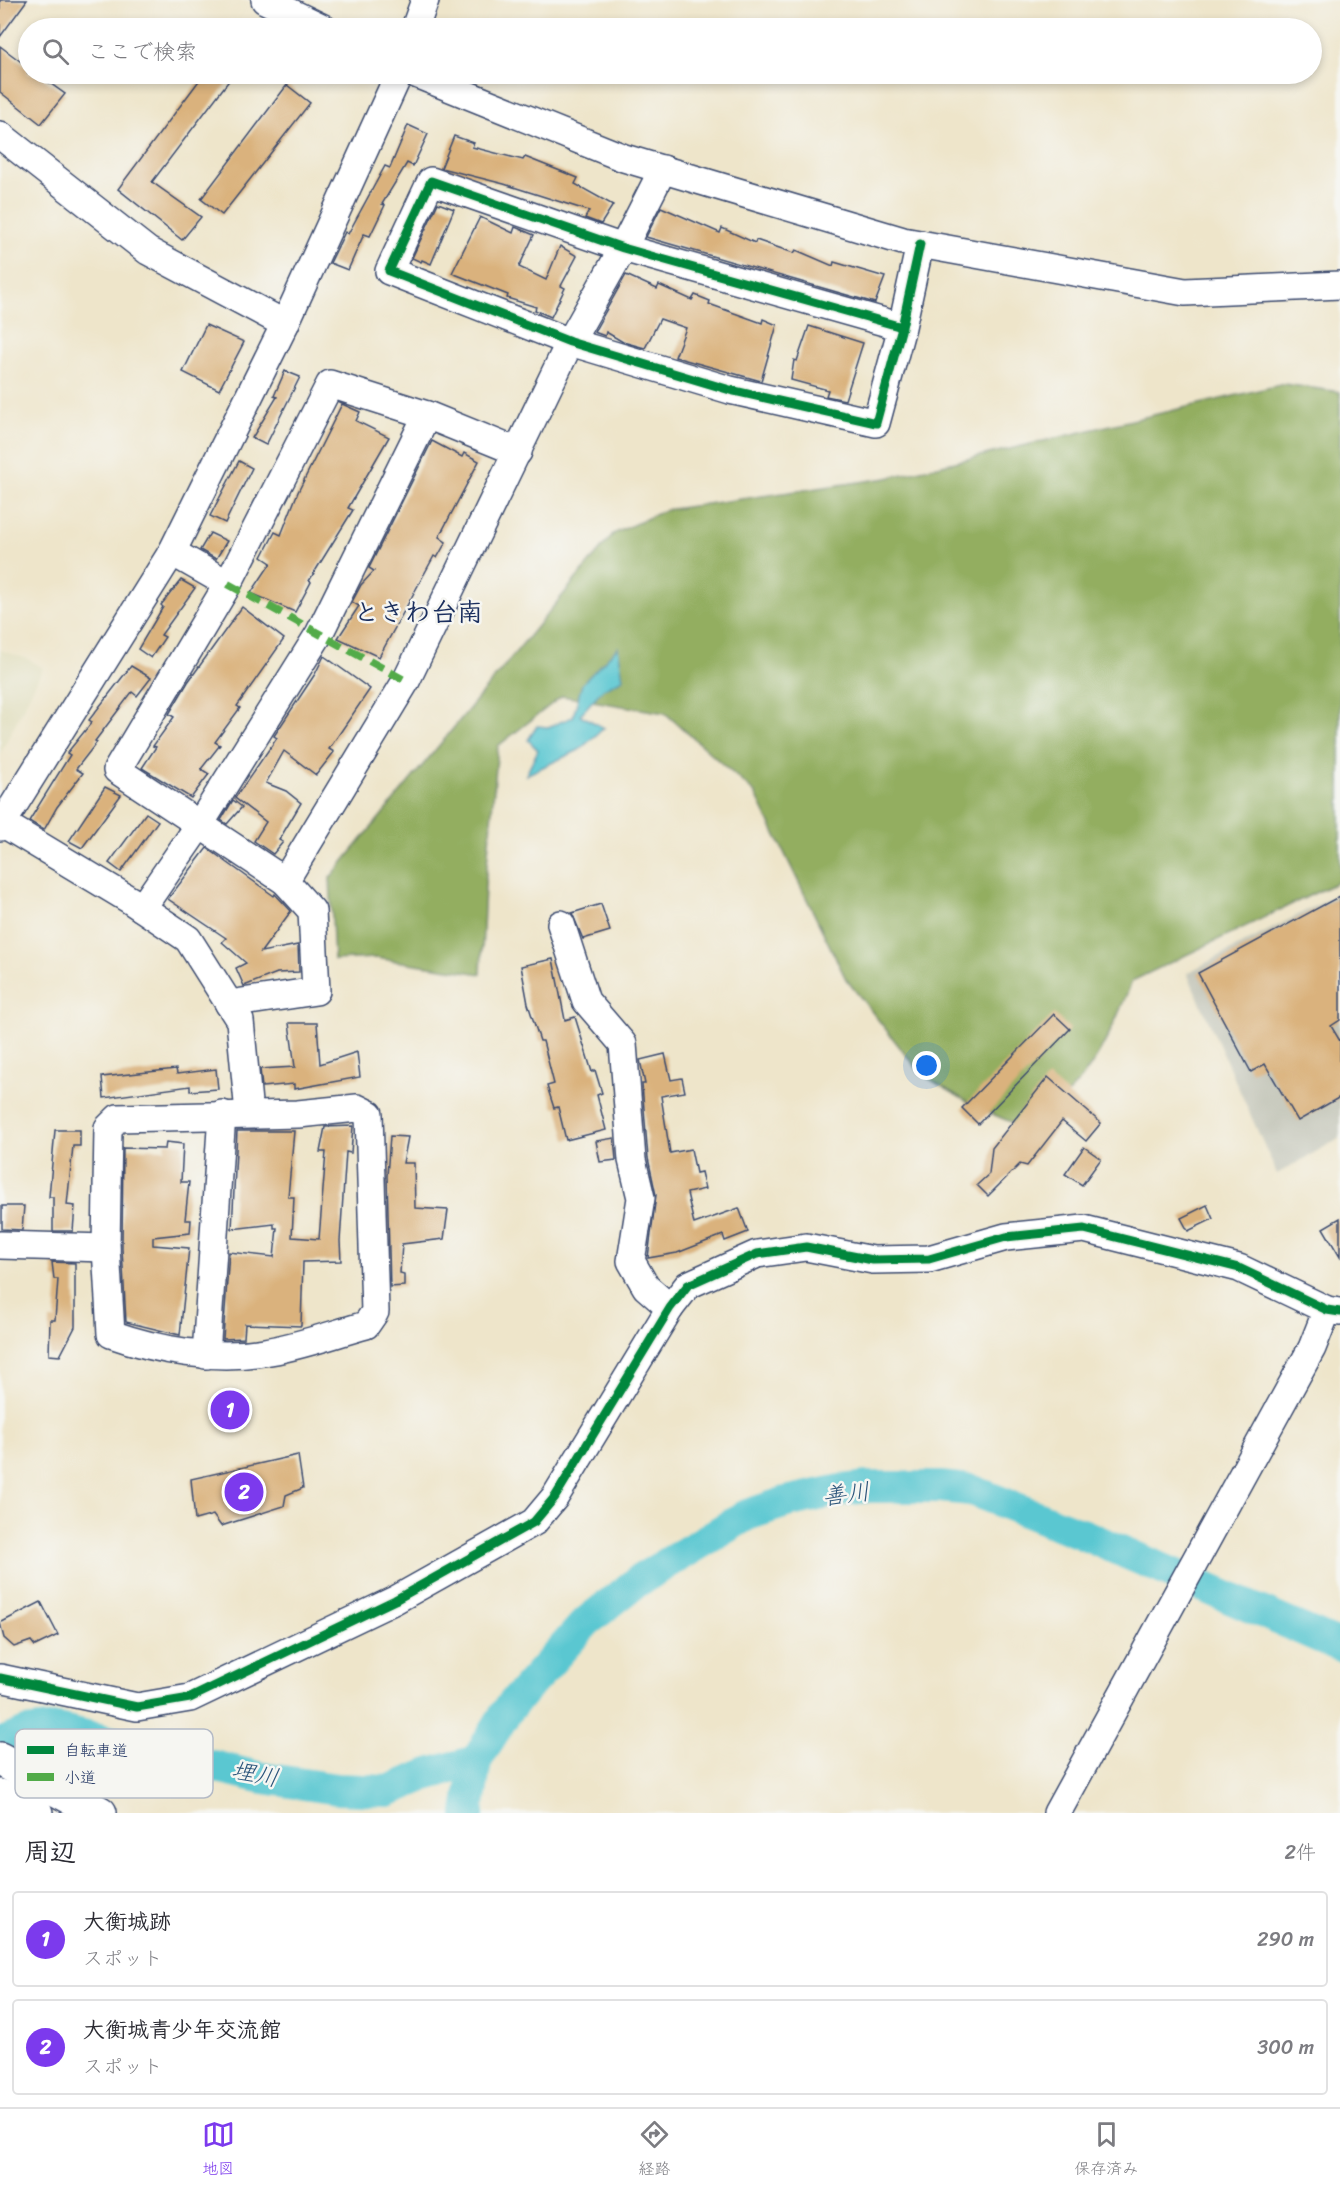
<!DOCTYPE html>
<html lang="ja">
<meta charset="utf-8">
<style>
body{margin:0;font-family:Sriracha,"Klee One",sans-serif;background:#f7f7f7;color:#2b2b33}
.you{position:absolute;left:927px;top:1066px;width:21px;height:21px;margin:-15px;border:4px solid #fff;border-radius:50%;background:#1a73e8;box-shadow:0 0 0 9px #1a73e833}
.badge{display:grid;place-items:center;width:39px;height:39px;border-radius:50%;background:#7c3aed;color:#fff;font-size:20px;font-weight:700}
.pin{position:absolute;translate:-50% -50%;border:3px solid #fff;box-shadow:0 2px 6px #0006}
.list{margin:0;padding:0;list-style:none}
h2{display:flex;justify-content:space-between;align-items:center;height:78px;margin:0;padding:0 24px;font-size:26px}
h2 small{font-size:20px;font-weight:400;color:#7c7c81}
.list li{display:grid;grid-template-columns:39px 1fr auto;gap:18px;align-items:center;box-sizing:border-box;height:96px;margin:0 12px 12px;padding:0 12px;border:2px solid #e1e1e2;border-radius:6px}
.list b{display:block;font-size:22px;white-space:nowrap}
.list p{margin:0;font-size:20px;white-space:nowrap;color:#7c7c81}
.list em{font-size:20px;font-style:normal;color:#7c7c81}
.icon{flex:none;width:33px;height:33px;fill:none;stroke:currentColor;stroke-width:2;stroke-linecap:round;stroke-linejoin:round}
.map{position:relative;flex:none;width:1340px;height:1813px;overflow:hidden}
.search{position:absolute;background:#fff;box-shadow:0 3px 9px #0003;left:18px;right:18px;top:18px;height:66px;display:flex;align-items:center;gap:15px;box-sizing:border-box;padding:0 21px;border-radius:33px;color:#7c7c81;font-size:22px}
.sheet{height:294px;background:#fff}
nav{display:flex;justify-content:space-around;align-items:center;box-sizing:border-box;height:84px;border-top:2px solid #e1e1e2;background:#fff;font-size:16px;color:#7c7c81}
nav a{display:grid;justify-items:center;gap:3px}
nav .on{color:#7c3aed}
.map>svg:first-child{display:block}
</style>
<div class="map">
<svg width="1340" height="1813" viewBox="0 0 1340 1813">
<rect width="100%" height="100%" fill="#f6f6f2"/>
<filter id="ink" filterUnits="userSpaceOnUse"><feTurbulence type="fractalNoise" baseFrequency=".0167" numOctaves="2"/><feDisplacementMap in="SourceGraphic" scale="12" xChannelSelector="R" yChannelSelector="G"/><feConvolveMatrix kernelMatrix="1 2 1 2 8 2 1 2 1" color-interpolation-filters="sRGB"/></filter>
<filter id="wash" filterUnits="userSpaceOnUse"><feTurbulence type="fractalNoise" baseFrequency=".008" numOctaves="4" result="noise"/><feDisplacementMap in="SourceGraphic" scale="24" xChannelSelector="R" yChannelSelector="G"/><feGaussianBlur stdDeviation="1.35" result="paint"/><feColorMatrix in="noise" values="0 0 0 0 0 0 0 0 0 0 0 0 0 0 0 0 0 1.4 0 .05"/><feComposite in="paint" operator="in"/></filter>
<g filter="url(#wash)">
<rect width="100%" height="100%" fill="#eee5ca"/>
<path fill="#e0ddbb" d="M0,650l28,9 15,9 -43,86z"/>
<path fill="#c4c6b9" d="M1340,893v245l-63,36 -90,-201z"/>
<path fill="#93ae60" stroke="#576e5f" stroke-width="1.5" d="M1284,384l56,8v489l-208,100c-27,66 -44,109 -110,146l-46,-20 -55,-33 -75,-95 -91,-186 -90,-80 -103,-17 -64,50 -13,140 -4,88 -105,-16 -42,2 -4,-82 283,-344 52,-24 222,-32z"/>
<path fill="#5ac7d1" stroke="#3a7b98" stroke-width="1.5" d="M618,647l5,32 -20,10 -23,26 24,13 -25,22 -53,25 12,-25 -10,-10 9,-14 11,1 25,-10 9,-33z"/>
<g fill="none" stroke-linecap="round" stroke-linejoin="round">
<g stroke="#5ac7d1" stroke-width="32">
<path d="M0,1744l26,-11 32,-4 205,49 74,11 51,2 41,-17 47,-13"/>
<path d="M468,1813l8,-52 32,-52 78,-87 52,-41 109,-66 39,-13 55,-12 27,-3h72l31,3 111,44 258,112"/>
</g>
</g>
<g id="blocks">
<g fill="#dab27d">
<path d="M0,0h27l-27,37z"/>
<path d="M0,46l28,21v7h9l28,20 -24,30 -41,-32z"/>
<path d="M204,74h30l-82,108 49,35 -19,23 -64,-51z"/>
<path d="M287,85l23,18 -88,112 -21,-16z"/>
<path d="M408,125l20,9 -15,32 -6,-3 -25,41 3,1 -15,31 -6,-2 -16,36 -18,-7 15,-31 3,2 37,-68 5,2z"/>
<path d="M454,136l20,7 -2,4 51,13 2,-3 53,21 -3,6 38,21 -12,19 -16,-6 4,-7 -85,-27 -63,-16z"/>
<path d="M438,203l16,6 -23,55 -9,-4 -1,2 -9,-4z"/>
<path d="M661,207l59,26 2,-5 33,15 1,-3 38,13 2,-3 37,16 1,-4 51,15 -10,26 -229,-66z"/>
<path d="M480,217l33,16 2,-6 19,8 -15,32 27,13 14,-34 17,10 -16,30 4,2 -14,29 -16,-7 1,-3 -29,-9 1,-3 -56,-22z"/>
<path d="M626,275l31,14 2,-4 33,15 3,-5 15,6 -1,3 53,19 1,-4 14,6 -16,56 -86,-24 11,-29 -26,-9 -15,29 -22,-6 -17,-10 -1,4 -11,-4z"/>
<path d="M206,325l38,17 -25,48 -36,-18z"/>
<path d="M809,326l54,17 -18,57 -19,-4 2,-6 -37,-10 3,-20 3,1z"/>
<path d="M285,371l15,6 -34,68 -14,-7 25,-41 -3,-1z"/>
<path d="M342,404l18,8 -4,9 33,16 -41,71 5,2 -44,71 2,1 -16,30 -44,-19 20,-30 -9,-6 13,-25 6,3 17,-43z"/>
<path d="M432,441l30,16 2,-4 15,8 -40,76 7,5 -9,16 -3,-2 -55,101 -41,-19 21,-32 -7,-4 9,-17 13,-14 -5,-3z"/>
<path d="M239,461l13,7 -27,55 -15,-7z"/>
<path d="M210,533l17,8 -11,18 -16,-9z"/>
<path d="M181,580l14,8 -34,47 4,2 -14,21 -13,-9 25,-42 -2,-2z"/>
<path d="M242,607l42,32 -47,67 3,2 -25,34 5,3 -19,24 8,5 -18,24 -49,-30 14,-21 -3,-1 21,-29 -5,-3 19,-32z"/>
<path d="M324,656l46,33 -41,60 5,3 -18,23 -32,-24 -18,32 20,8 15,12 -22,37 4,2 -10,12 -19,-13 12,-19 -31,-24 42,-60 -3,-2 41,-62z"/>
<path d="M131,666l20,12 -14,18 -5,-4 -37,49 2,1 -21,27 7,4 -26,34 -13,23 -15,-9 41,-66 -3,-2 25,-31 -3,-2z"/>
<path d="M105,787l16,8 -39,53 -13,-7z"/>
<path d="M233,800l9,7 -15,17 -6,-4z"/>
<path d="M146,813l12,8 -37,51 -12,-9z"/>
<path d="M207,848l67,48 1,-2 16,17 -30,41 37,-7 1,27 -22,1 -33,13 -8,-18 10,-5 -24,-21 4,-4 -58,-39z"/>
<path d="M1340,896v124l-9,6 9,15v56l-42,24 -33,-57 -14,8 -53,-99z"/>
<path d="M601,904l9,27 -27,8 -11,-26z"/>
<path d="M553,959l12,61 10,-3 17,55 3,-2 7,23 -5,2 9,35 -40,10 -8,-33 -4,1 -7,-22 7,-2 -11,-43h-3l-12,-37 -7,-38z"/>
<path d="M1054,1014l16,15 -92,95 -16,-16z"/>
<path d="M289,1023h28l3,41 37,-12 3,25 -66,12v-5l-32,3 -2,-18 35,-2z"/>
<path d="M665,1054l6,26 11,-2 3,14 -24,4 9,57 21,-4 5,24 5,-1 4,17 -18,4 7,31 45,-16 9,24 -23,9 -2,-6 -46,18 -29,5 8,-63 -8,-37 -6,-74h3l-5,-24z"/>
<path d="M176,1069l1,5 39,-5 2,20 -28,2v-5l-86,12 -2,-21z"/>
<path d="M1048,1077l53,46 -15,18 -24,-20 -35,45 -7,-2 -32,32 -11,-11 12,-11 3,-26z"/>
<path d="M353,1126l-2,27 -5,-1 -6,89 1,20 -38,1 -2,64 -56,-2 -1,14 -21,1 6,-87 45,5 3,-29h-3v-4l-42,5 5,-98h57l-6,66h6l-2,40 27,2 7,-87h-6l5,-25z"/>
<path d="M55,1130h25v16h-7l-6,59 8,1 -2,25h-20v-34h-4z"/>
<path d="M390,1136l18,1 -5,26h11l1,45 33,2 -4,29 -42,5 -2,29 4,1v12l-14,1 -3,-111z"/>
<path d="M614,1138l2,22 -16,2 -4,-21z"/>
<path d="M166,1142l17,2 -2,38h8l-4,38h6l-1,13 -37,4v8l36,3 -9,87 -54,-13 -4,-74 1,-100 42,1z"/>
<path d="M1084,1147l17,12 -19,26 -17,-11z"/>
<path d="M1207,1205l6,14 -25,12 -7,-13z"/>
<path d="M2,1206h22l-2,24 -20,-1z"/>
<path d="M1340,1218v39l-17,-29z"/>
<path d="M52,1262l23,1v64l-15,29 -11,-1 1,-35h5l3,-41h-4z"/>
<path d="M298,1455l5,33 -17,7 -2,11 -63,20 -8,-11 -18,5 -4,-41z"/>
<path d="M41,1602l17,33 -23,11 -4,-5 -17,6 -10,-9 -4,-15z"/>
</g>
</g>
</g>
<g filter="url(#ink)">
<use href="#blocks" fill-opacity="0" stroke="#3b4a6e" stroke-width="1.5"/>
<g fill="none" stroke-linecap="round" stroke-linejoin="round">
<g stroke="#3b4a6e" stroke-width="30">
<g id="minor">
<path d="M265,0l58,28"/>
<path d="M415,28l10,-28"/>
<path d="M416,74l208,84 279,83 282,51 155,-7"/>
<path d="M0,135l148,116 137,73"/>
<path d="M902,327l-279,-79 -192,-67 -42,90 181,71 160,48 146,33 26,-96 18,-83"/>
<path d="M172,552l56,32"/>
<path d="M2,823l128,77 58,39 52,82 9,92"/>
<path d="M0,827l172,-275 113,-228 114,-250"/>
<path d="M285,881l121,-200 164,-339 53,-94 40,-79"/>
<path d="M142,908l58,-84 119,-190 108,-219"/>
<path d="M561,924l25,77 37,43 9,116 9,38 -10,63 15,26 24,21"/>
<path d="M229,1004l87,-13 -4,-80 -27,-30 -168,-111 111,-186 102,-200 97,31 91,37"/>
<path d="M357,1108l12,6 6,198 -9,13c-33,9 -68,22 -102,27 -50,8 -105,-1 -153,-18l-5,-86 2,-120 10,-10 180,-4z"/>
<path d="M0,1245l106,3"/>
<path d="M206,1355l16,-241"/>
<path d="M0,1678l137,29 53,-9 205,-98 139,-78 21,-25 115,-189 18,-23 69,-31 49,-7 67,13 56,-1 77,-22 78,-8 155,39 88,42 13,2"/>
<path d="M1057,1813l255,-465 15,-38"/>
</g>
</g>
<g stroke="#3b4a6e" stroke-width="36">
<g id="highway">
<path d="M0,1759l100,54"/>
<path d="M0,1796l36,17"/>
</g>
</g>
<use href="#minor" stroke="#fff" stroke-width="27"/>
<use href="#highway" stroke="#fff" stroke-width="33"/>
<path stroke="#52ab49" stroke-width="8" stroke-dasharray="15 8" stroke-linecap="butt" d="M228,584l178,97"/>
<g stroke="#f6f6f2" stroke-width="13">
<g id="cycleway">
<path d="M902,327l-279,-79 -192,-67 -42,90 181,71 160,48 146,33 26,-96 18,-83"/>
<path d="M0,1678l137,29 53,-9 205,-98 139,-78 21,-25 115,-189 18,-23 69,-31 49,-7 67,13 56,-1 77,-22 78,-8 155,39 88,42 13,2"/>
</g>
</g>
<use href="#cycleway" stroke="#00873e" stroke-width="9"/>
</g>
</g>
<g text-anchor="middle" stroke-width="5" stroke-linejoin="round" paint-order="stroke">
<g font-size="24" font-style="italic" fill="#2b557b" stroke="#f6f6f2">
<text transform="translate(846 1494) rotate(-7)" y="8">善川</text>
<text transform="translate(255 1774) rotate(11)" y="8">埋川</text>
</g>
<g font-size="26" font-weight="bold" fill="#1b2f5e" stroke="#f6f6f2">
<text x="418" y="621">ときわ台南</text>
</g>
</g>
<rect x="15" y="1729" width="198" height="69" rx="9" fill="#f6f6f2" stroke="#b4bac6" stroke-width="1.5"/>
<rect x="27" y="1746" width="27" height="8" fill="#00873e"/>
<rect x="27" y="1773" width="27" height="8" fill="#52ab49"/>
<g font-size="16" fill="#1b2f5e">
<text x="64" y="1756">自転車道</text>
<text x="64" y="1783">小道</text>
</g>
</svg>
<div class="you"></div>
<div class="pin badge" style="left:230px;top:1410px">1</div>
<div class="pin badge" style="left:244px;top:1492px">2</div>
<div class="search"><svg class="icon" aria-label="search" viewBox="0 0 24 24"><circle cx="10" cy="10" r="6"/><path d="M15 15l6 6"/></svg>ここで検索</div>
</div>
<section class="sheet">
<h2>周辺<small>2件</small></h2>
<ul class="list">
<li><span class="badge">1</span><div><b>大衡城跡</b><p>スポット</p></div><em>290 m</em></li>
<li><span class="badge">2</span><div><b>大衡城青少年交流館</b><p>スポット</p></div><em>300 m</em></li>
</ul>
</section>
<nav>
<a class="on"><svg class="icon" aria-label="map" viewBox="0 0 24 24"><path d="M3 6l6-2 6 2 6-2v14l-6 2-6-2-6 2zM9 4v14M15 6v14"/></svg>地図</a>
<a><svg class="icon" aria-label="directions" viewBox="0 0 24 24"><path d="M12 3l9 9-9 9-9-9zM9 14v-3h6M13 9l2 2-2 2"/></svg>経路</a>
<a><svg class="icon" aria-label="saved" viewBox="0 0 24 24"><path d="M7 4h10v16l-5-4-5 4z"/></svg>保存済み</a>
</nav>
